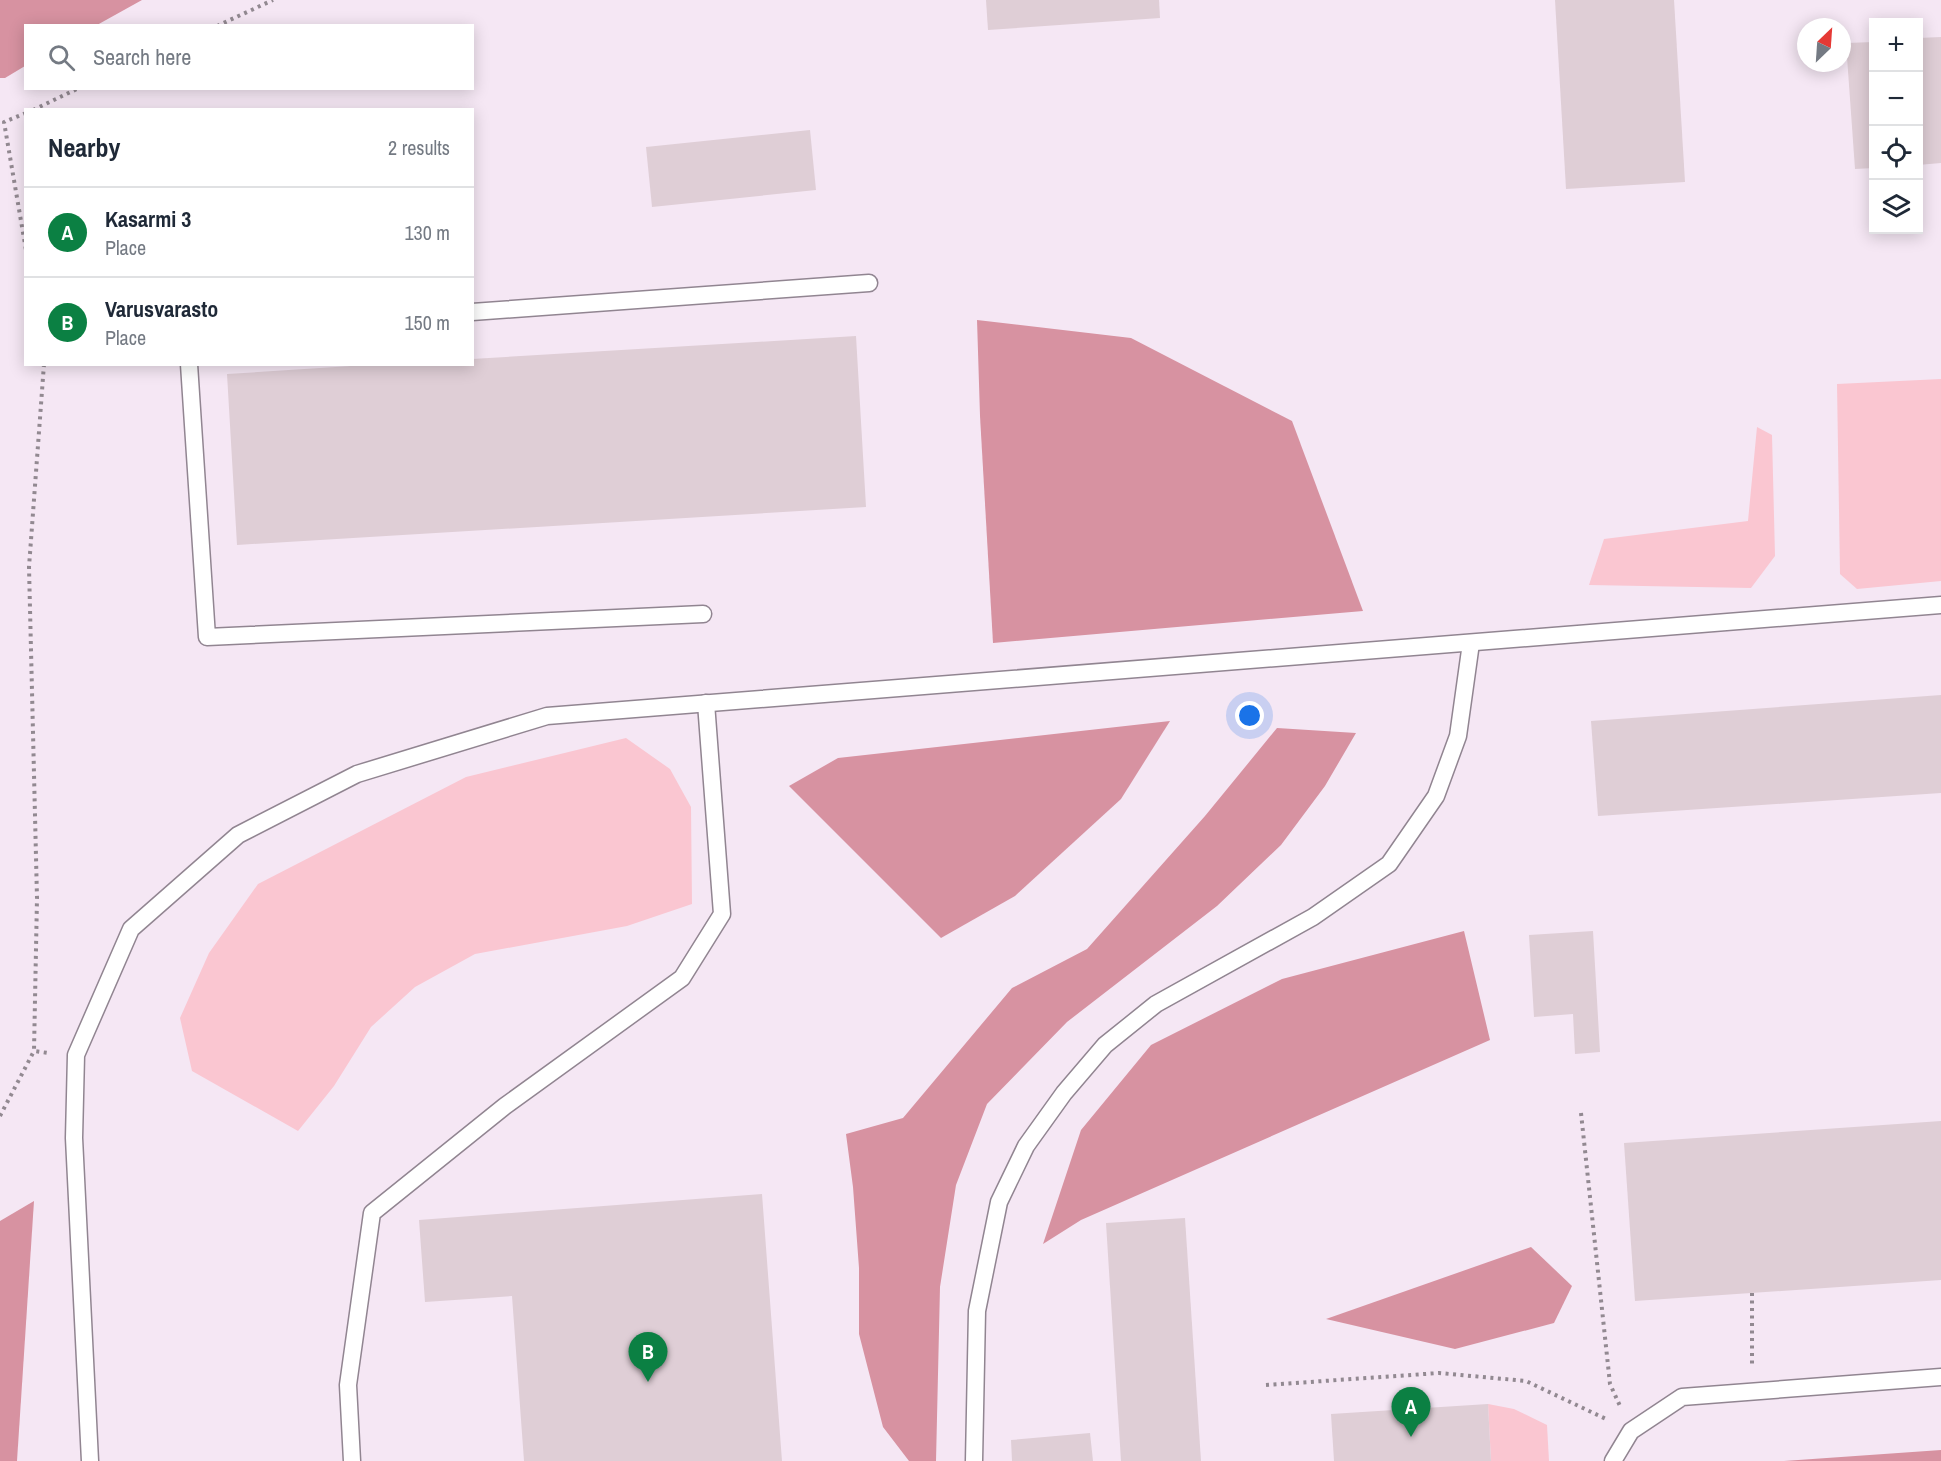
<!DOCTYPE html>
<meta charset="utf-8">
<style>
body{margin:0;font-family:"Archivo Narrow",sans-serif;background:#f2f2f3;color:#1f2937}
.controls{position:absolute;right:18px;top:18px;display:grid;overflow:hidden;border-radius:0px;box-shadow:0 3px 15px #0003}
.controls button{width:54px;height:54px;display:grid;place-items:center;padding:0;border:0;border-bottom:2px solid #e0e1e3;background:#fff;color:#1f2937;font:30px sans-serif}
.compass{position:absolute;left:1797px;top:18px;width:54px;height:54px;border-radius:50%;background:#fff;box-shadow:0 3px 15px #0003;rotate:25deg}
.you{position:absolute;left:1250px;top:716px;width:21px;height:21px;margin:-15px;border:4px solid #fff;border-radius:50%;background:#1a73e8;box-shadow:0 0 0 9px #1a73e833}
.badge{display:grid;place-items:center;width:39px;height:39px;border-radius:50%;background:#0b8043;color:#fff;font-size:20px;font-weight:700}
.pin{position:absolute;translate:-50% -50px;filter:drop-shadow(0 2px 3px #0008)}
.pin::after{content:'';position:absolute;top:32px;width:21px;height:18px;background:inherit;clip-path:polygon(0 0,100% 0,50% 100%)}
.list{margin:0;padding:0;list-style:none}
h2{display:flex;justify-content:space-between;align-items:center;height:78px;margin:0;padding:0 24px;font-size:26px}
h2 small{font-size:20px;font-weight:400;color:#747a83}
.list li{display:grid;grid-template-columns:39px 1fr auto;gap:18px;align-items:center;box-sizing:border-box;height:90px;padding:0 24px;border-top:2px solid #e0e1e3}
.list b{display:block;font-size:22px;white-space:nowrap}
.list p{margin:0;font-size:20px;white-space:nowrap;color:#747a83}
.list em{font-size:20px;font-style:normal;color:#747a83}
.icon{flex:none;width:33px;height:33px;fill:none;stroke:currentColor;stroke-width:2;stroke-linecap:round;stroke-linejoin:round}
.map{position:relative;flex:none;width:1941px;height:1461px;overflow:hidden}
.search{position:absolute;background:#fff;box-shadow:0 3px 15px #0003;left:24px;top:24px;width:450px;height:66px;display:flex;align-items:center;gap:15px;box-sizing:border-box;padding:0 21px;border-radius:0px;color:#747a83;font-size:22px}
.panel{position:absolute;background:#fff;box-shadow:0 3px 15px #0003;left:24px;top:108px;width:450px;height:258px;border-radius:0px}
.map>svg:first-child{display:block}
</style>
<div class="map">
<svg width="1941" height="1461" viewBox="0 0 1941 1461">
<rect width="100%" height="100%" fill="#f5e7f4"/>
<g fill="#fac6d1">
<path d="M1941,379v202l-84,8 -17,-15 -3,-190z"/>
<path d="M1757,427l15,8 3,121 -24,32 -162,-3 15,-46 144,-18z"/>
<path d="M626,738l44,31 21,38 1,97 -65,22 -152,28 -60,33 -44,40 -37,59 -36,45 -106,-60 -12,-53 29,-65 49,-69 208,-107z"/>
<path d="M1488,1404l26,5 33,16 2,36h-58z"/>
</g>
<g fill="#d792a1">
<path d="M0,0h142l-45,25 -71,1 -1,40 -20,12h-5z"/>
<path d="M977,320l154,18 161,83 71,190 -370,32 -13,-227z"/>
<path d="M1170,721l-49,78 -106,97 -74,42 -152,-152 49,-28z"/>
<path d="M1277,728l79,5 -31,53 -44,59 -64,61 -150,116 -80,82 -31,81 -16,102 -4,174h-27l-26,-34 -24,-93v-66l-6,-81 -7,-53 57,-16 109,-130 75,-39 118,-133z"/>
<path d="M1464,931l26,109 -409,180 -38,24 38,-114 70,-85 131,-66z"/>
<path d="M34,1201l-17,260h-17v-240z"/>
<path d="M1531,1247l41,39 -18,37 -99,26 -129,-30z"/>
<path d="M1941,1450v11h-157z"/>
</g>
<g fill="#dfced6">
<path d="M986,0h173l1,18 -172,12z"/>
<path d="M1555,0h119l11,182 -119,7z"/>
<path d="M1941,37v126l-23,2v-127z"/>
<path d="M1874,42v126l-19,1 -9,-126z"/>
<path d="M810,130l6,60 -164,17 -6,-60z"/>
<path d="M856,336l10,171 -629,38 -10,-171 155,-10h90v-5z"/>
<path d="M1941,695v98l-343,23 -7,-95z"/>
<path d="M1593,931l7,121 -25,2 -2,-40 -39,3 -5,-82z"/>
<path d="M1941,1121v159l-306,21 -11,-158z"/>
<path d="M762,1194l20,267h-258l-12,-165 -87,6 -6,-82z"/>
<path d="M1185,1218l16,243h-80l-15,-238z"/>
<path d="M1488,1404l3,57h-157l-3,-47z"/>
<path d="M1090,1433l3,28h-81l-1,-21z"/>
</g>
<g fill="none" stroke-linecap="round" stroke-linejoin="round">
<g stroke="#918591" stroke-width="19">
<g id="service">
<path d="M472,312l397,-29"/>
<path d="M189,364l18,273 496,-23"/>
<path d="M90,1461l-16,-323 2,-83 55,-126 107,-94 119,-61 190,-58 1394,-111"/>
<path d="M352,1461l-4,-76 24,-172 133,-107 177,-128 40,-64 -16,-211"/>
<path d="M974,1461l3,-150 22,-109 27,-56 38,-53 41,-48 51,-41 157,-87 76,-53 47,-68 22,-60 13,-93"/>
<path d="M1613,1461l18,-30 51,-34 259,-20"/>
</g>
</g>
<g stroke="#928991" stroke-width="4" stroke-dasharray="3 4.5" stroke-linecap="butt">
<path d="M217,26l56,-26"/>
<path d="M33,110l46,-22"/>
<path d="M26,113l-22,9 22,128"/>
<path d="M44,364l-15,203 8,331 -3,153 14,2"/>
<path d="M1581,1113l29,271 10,22"/>
<path d="M0,1116l34,-65"/>
<path d="M1752,1293v71"/>
<path d="M1266,1385l173,-12 87,8 80,38"/>
</g>
<use href="#service" stroke="#fff" stroke-width="16"/>
</g>
</svg>
<div class="controls">
<button>+</button>
<button>−</button>
<button><svg class="icon" aria-label="locate" viewBox="0 0 24 24"><circle cx="12" cy="12" r="6"/><path d="M12 2v4M12 18v4M2 12h4M18 12h4"/></svg></button>
<button><svg class="icon" aria-label="layers" viewBox="0 0 24 24"><path d="M12 4l9 5-9 5-9-5zM3 14l9 5 9-5"/></svg></button>
</div>
<svg class="compass" viewBox="-18 -18 36 36"><path d="M0-13l5 13h-10z" fill="#e53935"/><path d="M0 13l5-13h-10z" fill="#747a83"/></svg>
<div class="you"></div>
<div class="pin badge" style="left:1411px;top:1437px">A</div>
<div class="pin badge" style="left:648px;top:1382px">B</div>
<div class="search"><svg class="icon" aria-label="search" viewBox="0 0 24 24"><circle cx="10" cy="10" r="6"/><path d="M15 15l6 6"/></svg>Search here</div>
<section class="panel">
<h2>Nearby<small>2 results</small></h2>
<ul class="list">
<li><span class="badge">A</span><div><b>Kasarmi 3</b><p>Place</p></div><em>130 m</em></li>
<li><span class="badge">B</span><div><b>Varusvarasto</b><p>Place</p></div><em>150 m</em></li>
</ul>
</section>
</div>
